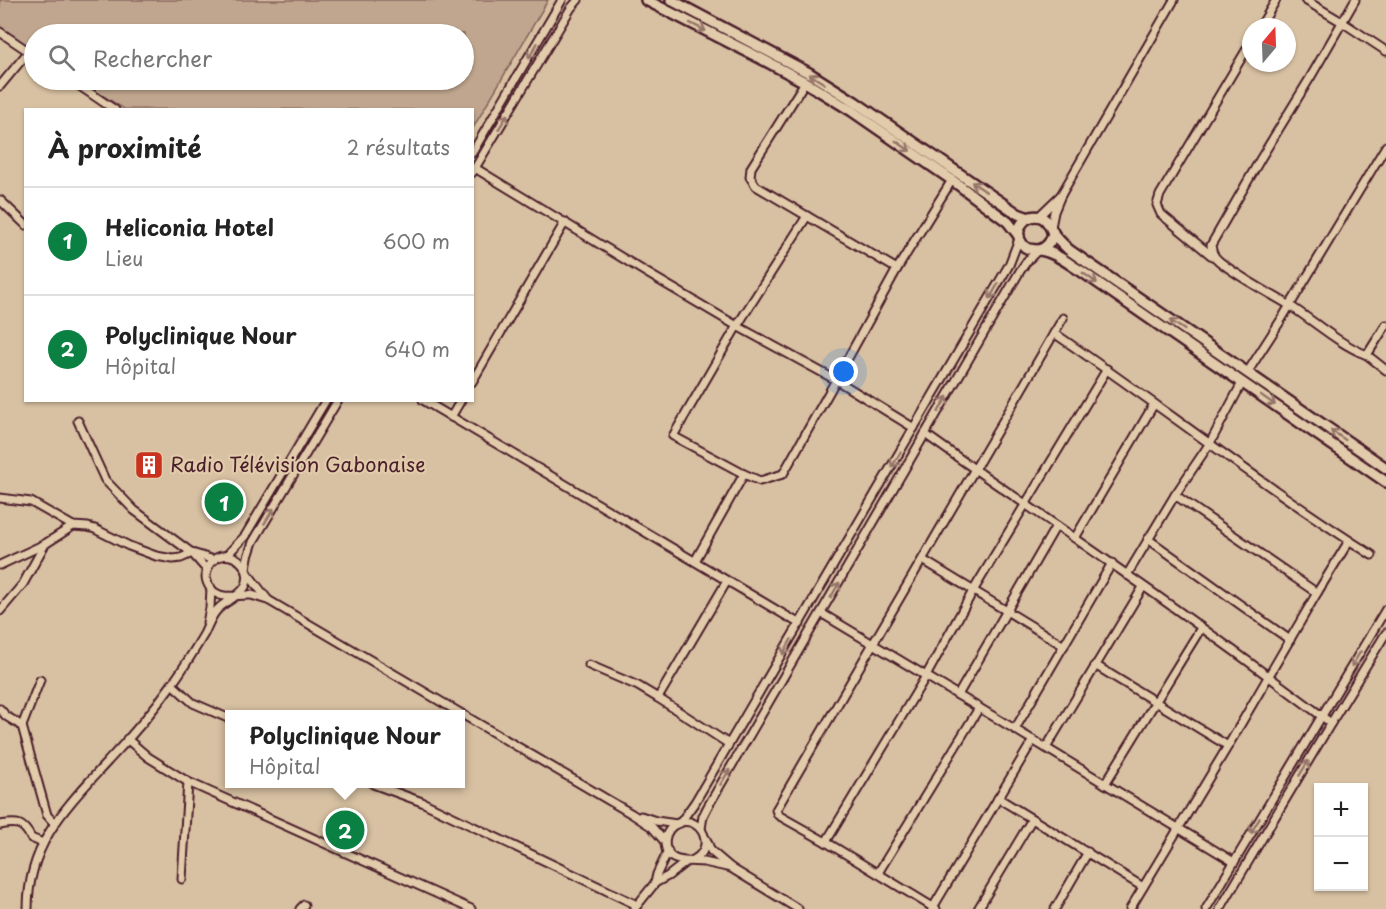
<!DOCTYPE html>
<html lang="fr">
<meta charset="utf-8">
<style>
body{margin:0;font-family:"Playpen Sans",sans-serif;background:#f2f2f2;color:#222}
.controls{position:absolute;right:18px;bottom:18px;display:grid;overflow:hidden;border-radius:0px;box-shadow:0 2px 4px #0004}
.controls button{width:54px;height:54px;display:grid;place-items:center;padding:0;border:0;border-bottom:2px solid #e0e0e0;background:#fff;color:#222;font:30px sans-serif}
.compass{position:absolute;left:1242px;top:18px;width:54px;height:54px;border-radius:50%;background:#fff;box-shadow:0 2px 4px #0004;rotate:19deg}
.you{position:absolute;left:844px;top:372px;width:21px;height:21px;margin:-15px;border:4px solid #fff;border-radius:50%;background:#1a73e8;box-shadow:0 0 0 9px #1a73e833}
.badge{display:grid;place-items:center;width:39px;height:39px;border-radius:50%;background:#0b8043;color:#fff;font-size:20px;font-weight:700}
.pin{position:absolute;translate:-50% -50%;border:3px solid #fff;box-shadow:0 2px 6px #0006}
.popup{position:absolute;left:225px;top:710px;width:240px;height:78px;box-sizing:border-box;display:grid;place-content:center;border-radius:0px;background:#fff;filter:drop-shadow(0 2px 4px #0005);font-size:20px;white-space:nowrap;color:#767676}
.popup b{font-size:22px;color:#222}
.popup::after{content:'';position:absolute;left:50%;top:100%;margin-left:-12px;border:12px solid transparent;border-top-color:#fff}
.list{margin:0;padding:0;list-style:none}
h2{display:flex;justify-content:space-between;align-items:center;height:78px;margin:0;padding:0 24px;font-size:26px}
h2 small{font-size:20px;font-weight:400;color:#767676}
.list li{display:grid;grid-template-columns:39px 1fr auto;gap:18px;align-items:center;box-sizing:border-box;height:108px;padding:0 24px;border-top:2px solid #e0e0e0}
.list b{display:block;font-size:22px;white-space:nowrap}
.list p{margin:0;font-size:20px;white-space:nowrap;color:#767676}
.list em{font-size:20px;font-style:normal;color:#767676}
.icon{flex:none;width:33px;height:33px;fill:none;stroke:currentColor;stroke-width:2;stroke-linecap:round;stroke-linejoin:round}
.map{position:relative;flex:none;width:1386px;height:909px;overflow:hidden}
.search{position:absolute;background:#fff;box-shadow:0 2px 4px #0004;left:24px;top:24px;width:450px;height:66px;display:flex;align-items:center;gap:15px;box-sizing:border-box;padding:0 21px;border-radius:33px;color:#767676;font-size:22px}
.panel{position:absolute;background:#fff;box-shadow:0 2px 4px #0004;left:24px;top:108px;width:450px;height:294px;border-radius:0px}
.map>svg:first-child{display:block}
</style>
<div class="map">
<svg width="1386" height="909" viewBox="0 0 1386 909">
<rect width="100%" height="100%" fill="#d8c1a2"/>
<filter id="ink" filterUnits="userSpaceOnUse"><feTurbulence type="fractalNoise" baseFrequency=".0167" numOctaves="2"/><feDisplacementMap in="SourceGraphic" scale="12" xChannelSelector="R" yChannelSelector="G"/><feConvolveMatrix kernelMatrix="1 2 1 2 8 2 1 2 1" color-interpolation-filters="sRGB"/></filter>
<g filter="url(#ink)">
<path fill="#c0a68e" stroke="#85625c" stroke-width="1.5" d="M0,0h548l-75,128 -1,-18 -348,-1 -46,-29h386v-46h-430v16l-34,-23z"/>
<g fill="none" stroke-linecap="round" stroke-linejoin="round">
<g stroke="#4a1f2b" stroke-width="11">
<g id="minor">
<path d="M1305,0l37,22 44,29"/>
<path d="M1355,0l-45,78 -49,80 -50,87c1,7 2,11 8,16 21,17 47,30 70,44 26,17 50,39 78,50l19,-30"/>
<path d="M1260,27l16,-27"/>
<path d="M0,32l34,23"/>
<path d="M71,80l44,30"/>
<path d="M805,82l-54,86 -1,9 6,9 141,83"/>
<path d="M0,86l29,-35"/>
<path d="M472,153l90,-153"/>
<path d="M475,168l172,105 90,53 99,54 78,48"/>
<path d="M472,173l99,-165 7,-8"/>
<path d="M1061,195l113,-195"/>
<path d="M0,200l26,25"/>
<path d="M807,216l-70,110 -64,110 71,38 16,7 23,-7 53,-94 61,-111 55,-89"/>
<path d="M1038,217l23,-22 -7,17 -3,15"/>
<path d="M1212,256l-51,-42 -4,-9 3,-10 91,-153"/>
<path d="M1054,333c107,73 209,153 318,222"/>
<path d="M1367,355l19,15"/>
<path d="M1247,373l34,-53 105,-174"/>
<path d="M472,382l93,-160"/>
<path d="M423,400l377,224"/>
<path d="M451,417l10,-17"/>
<path d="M78,421l27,59 29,30 58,43 15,17"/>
<path d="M925,434c61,44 123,85 184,128 75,52 149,106 222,161"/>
<path d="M1175,495l35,-52 32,-60"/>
<path d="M0,498l31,4 42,24 15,1 7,2 34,17 27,10 17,3 8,-1 11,-5 22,7"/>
<path d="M1075,538l79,-134"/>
<path d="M1148,539l142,101"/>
<path d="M227,555l18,-19 81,-136"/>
<path d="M923,560l141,86"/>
<path d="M695,561l49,-87"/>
<path d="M0,565l45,-21 28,-18"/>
<path d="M246,568l2,-11 5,-15 85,-142"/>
<path d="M248,574l20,26"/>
<path d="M1127,575l48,-80 142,98"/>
<path d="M727,581l-69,117 71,46"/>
<path d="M0,611l23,-27 22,-40"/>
<path d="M821,613l225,135 188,114"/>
<path d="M207,623l3,-15 1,-20"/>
<path d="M589,665l49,21 20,12"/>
<path d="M1095,665l133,81"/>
<path d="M40,680l-18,46 25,89 7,8"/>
<path d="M172,684l21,19 37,16"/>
<path d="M958,695l98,-169"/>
<path d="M0,709l6,7 16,10"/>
<path d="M1015,729l97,-166"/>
<path d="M127,739l21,18 40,25 283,127"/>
<path d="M1046,748l97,-161"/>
<path d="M373,784l49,18 215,103"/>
<path d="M1105,784l96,-156"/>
<path d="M998,798l145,89"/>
<path d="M641,816l15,5 21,3"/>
<path d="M680,823l15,-21 314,-537 10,-26"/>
<path d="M0,825c17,-3 23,-3 31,13l12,5"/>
<path d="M701,829l2,-13 4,-8 313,-537 7,-10 10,-10"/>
<path d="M706,839l5,12 20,17 67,41"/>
<path d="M826,842l100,-166 47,-85 134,-222"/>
<path d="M691,861c27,-11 11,-47 -13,-38 -7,3 -12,10 -13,18 0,25 24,19 39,21 9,2 18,4 27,6"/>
<path d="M878,873l101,-165"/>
<path d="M182,879l6,-97"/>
<path d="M655,883l2,-9 11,-23"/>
<path d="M635,908l20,-25 13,-7 18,-14"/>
<path d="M28,909c0,-66 39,-103 80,-148 23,-24 45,-50 64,-77 12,-16 22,-33 32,-50 4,-8 7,-18 13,-24 8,-9 22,-13 28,-23 10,-18 -11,-39 -29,-29 -7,4 -10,12 -10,20 1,5 2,8 6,12 11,11 25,4 39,5 5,1 12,4 17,5l364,214 20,13 13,15"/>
<path d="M300,909l4,-4"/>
<path d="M932,909l101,-169"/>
<path d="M936,909l-110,-67 -48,-27 -2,-5 287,-492"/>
<path d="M978,909l54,-90"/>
<path d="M1055,909l33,-57"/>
<path d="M1130,909l98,-163 89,-153 32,-52"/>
<path d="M1206,909l180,-300"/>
<path d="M1220,909l111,-186 55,-90"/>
</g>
</g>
<g stroke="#4a1f2b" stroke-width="14">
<g id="major">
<path d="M646,0l114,58 45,24 47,29 100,69 56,42 11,14"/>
<path d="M671,0l138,73 46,29 163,112 11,4"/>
<path d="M1039,250c9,-3 13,-9 14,-18"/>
<path d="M1386,468l-317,-218c-5,-5 -12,-11 -16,-17 -3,-6 -4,-11 -10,-15 -17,-8 -32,13 -20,27 5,6 10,4 17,5 15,2 29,14 41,21l305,211"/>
</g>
</g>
<use href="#minor" stroke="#e1cbaa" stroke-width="7"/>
<use href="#major" stroke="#e1cbaa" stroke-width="9"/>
</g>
<defs><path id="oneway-shaft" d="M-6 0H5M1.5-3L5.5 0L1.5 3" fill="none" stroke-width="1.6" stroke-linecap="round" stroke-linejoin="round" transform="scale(1.5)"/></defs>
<g stroke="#96756a">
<use href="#oneway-shaft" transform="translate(698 27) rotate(27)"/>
<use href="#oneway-shaft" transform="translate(533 51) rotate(120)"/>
<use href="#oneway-shaft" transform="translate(817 79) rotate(-148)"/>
<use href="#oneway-shaft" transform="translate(503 122) rotate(-59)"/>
<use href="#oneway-shaft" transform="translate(903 146) rotate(35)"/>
<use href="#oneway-shaft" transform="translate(979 187) rotate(-146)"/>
<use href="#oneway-shaft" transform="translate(1090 278) rotate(35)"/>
<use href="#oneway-shaft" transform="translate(994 291) rotate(120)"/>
<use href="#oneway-shaft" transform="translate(1177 325) rotate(-146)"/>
<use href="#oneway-shaft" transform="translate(1268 400) rotate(35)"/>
<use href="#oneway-shaft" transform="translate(943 404) rotate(-60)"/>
<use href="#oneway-shaft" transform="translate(1338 435) rotate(-146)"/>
<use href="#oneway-shaft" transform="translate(896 460) rotate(120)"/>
<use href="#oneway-shaft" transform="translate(269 516) rotate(-59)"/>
<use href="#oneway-shaft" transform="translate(835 590) rotate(-60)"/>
<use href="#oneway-shaft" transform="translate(787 647) rotate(120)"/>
<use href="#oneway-shaft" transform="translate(1356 659) rotate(121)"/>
<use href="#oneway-shaft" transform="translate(1304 768) rotate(-59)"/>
<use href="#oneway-shaft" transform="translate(725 777) rotate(-59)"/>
<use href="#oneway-shaft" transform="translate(1255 826) rotate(121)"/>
</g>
</g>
<defs>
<g id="building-square" transform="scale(1.5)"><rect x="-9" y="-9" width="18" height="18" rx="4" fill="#c8321e" stroke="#e1cbaa"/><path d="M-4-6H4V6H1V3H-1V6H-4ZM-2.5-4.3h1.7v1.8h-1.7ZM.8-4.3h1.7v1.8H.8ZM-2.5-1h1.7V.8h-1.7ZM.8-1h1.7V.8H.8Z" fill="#fff"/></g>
</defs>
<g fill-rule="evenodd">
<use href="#building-square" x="149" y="465"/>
</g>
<g text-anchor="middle" stroke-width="4.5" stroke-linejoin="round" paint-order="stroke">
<g font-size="20" fill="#4a1f2b" stroke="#e1cbaa" text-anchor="start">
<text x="170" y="472">Radio Télévision Gabonaise</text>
</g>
</g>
</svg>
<div class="controls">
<button>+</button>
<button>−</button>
</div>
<svg class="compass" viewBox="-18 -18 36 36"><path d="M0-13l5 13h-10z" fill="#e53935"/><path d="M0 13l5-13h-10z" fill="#767676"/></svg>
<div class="you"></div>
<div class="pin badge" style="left:224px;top:502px">1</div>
<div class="pin badge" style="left:345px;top:830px">2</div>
<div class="popup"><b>Polyclinique Nour</b>Hôpital</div>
<div class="search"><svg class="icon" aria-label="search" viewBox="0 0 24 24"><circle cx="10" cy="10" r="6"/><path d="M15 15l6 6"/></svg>Rechercher</div>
<section class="panel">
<h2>À proximité<small>2 résultats</small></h2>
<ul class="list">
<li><span class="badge">1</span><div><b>Heliconia Hotel</b><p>Lieu</p></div><em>600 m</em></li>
<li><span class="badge">2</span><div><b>Polyclinique Nour</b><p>Hôpital</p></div><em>640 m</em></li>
</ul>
</section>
</div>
